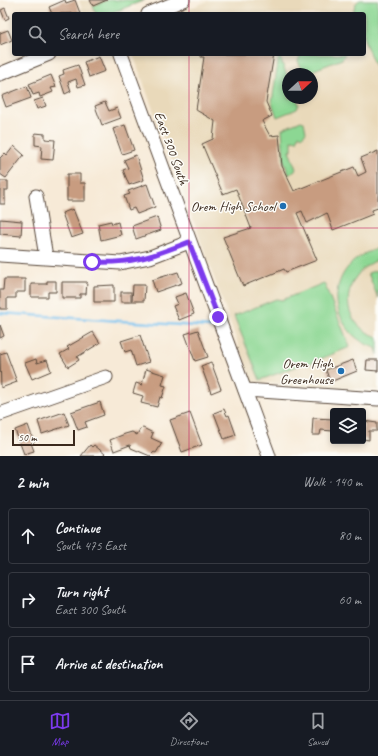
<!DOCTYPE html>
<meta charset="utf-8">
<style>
body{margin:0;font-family:Caveat,sans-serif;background:#20242c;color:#f1f3f6}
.controls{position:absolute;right:12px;bottom:12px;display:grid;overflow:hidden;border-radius:4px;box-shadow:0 2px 6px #0003}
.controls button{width:36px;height:36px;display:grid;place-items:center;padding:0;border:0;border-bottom:1px solid #363941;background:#171b24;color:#f1f3f6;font:20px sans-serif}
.compass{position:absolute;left:282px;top:68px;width:36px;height:36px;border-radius:50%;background:#171b24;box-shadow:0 2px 6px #0003;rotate:69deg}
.scale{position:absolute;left:12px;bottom:10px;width:63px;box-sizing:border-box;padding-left:4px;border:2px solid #3b2a1e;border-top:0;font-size:11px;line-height:14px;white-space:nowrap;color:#3b2a1e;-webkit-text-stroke:3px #fdfcf7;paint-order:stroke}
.stop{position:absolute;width:12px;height:12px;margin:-9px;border:3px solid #7c3aed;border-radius:50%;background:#fff}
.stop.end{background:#7c3aed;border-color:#fff;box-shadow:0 1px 4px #0008}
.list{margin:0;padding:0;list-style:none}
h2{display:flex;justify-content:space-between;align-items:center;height:52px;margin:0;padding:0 16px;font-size:17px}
h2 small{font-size:13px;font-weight:400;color:#9ea1a6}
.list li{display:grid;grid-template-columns:26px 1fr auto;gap:12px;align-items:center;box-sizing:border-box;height:56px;margin:0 8px 8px;padding:0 8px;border:1px solid #363941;border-radius:4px}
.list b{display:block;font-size:15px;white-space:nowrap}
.list p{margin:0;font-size:13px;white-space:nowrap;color:#9ea1a6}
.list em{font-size:13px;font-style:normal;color:#9ea1a6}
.icon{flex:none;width:22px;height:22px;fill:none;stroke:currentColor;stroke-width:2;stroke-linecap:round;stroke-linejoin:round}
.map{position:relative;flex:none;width:378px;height:456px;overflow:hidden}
.search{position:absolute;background:#171b24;box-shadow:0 2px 6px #0003;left:12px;right:12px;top:12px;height:44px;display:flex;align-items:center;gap:10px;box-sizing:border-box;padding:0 14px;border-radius:4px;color:#9ea1a6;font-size:15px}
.sheet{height:244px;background:#171b24}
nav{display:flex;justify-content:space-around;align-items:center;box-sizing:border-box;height:56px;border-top:1px solid #363941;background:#171b24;font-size:11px;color:#9ea1a6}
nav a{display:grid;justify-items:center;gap:2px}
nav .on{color:#7c3aed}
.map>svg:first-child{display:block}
</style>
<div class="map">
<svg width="378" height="456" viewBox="0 0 378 456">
<rect width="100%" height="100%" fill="#fdfcf7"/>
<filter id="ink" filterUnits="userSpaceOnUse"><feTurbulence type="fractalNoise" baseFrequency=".025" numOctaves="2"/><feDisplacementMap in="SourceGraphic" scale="8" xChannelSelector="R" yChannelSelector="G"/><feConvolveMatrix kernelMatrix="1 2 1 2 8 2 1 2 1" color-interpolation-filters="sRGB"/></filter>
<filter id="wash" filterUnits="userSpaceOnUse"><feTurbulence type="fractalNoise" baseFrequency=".012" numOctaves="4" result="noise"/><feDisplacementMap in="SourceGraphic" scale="16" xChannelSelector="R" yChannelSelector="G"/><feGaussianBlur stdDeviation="0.9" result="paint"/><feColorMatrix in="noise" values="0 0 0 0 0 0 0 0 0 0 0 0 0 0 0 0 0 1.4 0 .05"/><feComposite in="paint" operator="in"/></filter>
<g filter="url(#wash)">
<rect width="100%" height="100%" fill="#f7ead7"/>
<g fill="#e9d9ba" fill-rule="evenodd">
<path d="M79,0h66l-36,14h-25z"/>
<path d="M210,0h168v390l-126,-8 -119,-328h231v-40h-188zM288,74h24v24h-24z"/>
</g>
<g fill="#8cd793" stroke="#648058">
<path d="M107,0h38l-36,14h-13l-3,-8z"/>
<path d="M360,0h18v74l-14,-34v-26h-10c-1,-5 1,-12 6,-14z"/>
<path d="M301,54h44l-3,5 -38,15 -6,-13z"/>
<path d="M279,55l9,23v20h8l3,6 -2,5 -20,8 -5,-14z"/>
<path d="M301,121l3,1 2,10 -4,5 -3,-2 -2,6 -5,-1v10l-3,1 7,18 -7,6 -5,-13 -2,-33z"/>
<path d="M378,248v12c-38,15 -41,64 0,77v18l-2,-7c-38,-11 -54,-59 -22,-87 7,-6 15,-10 24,-13z"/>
<path d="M378,270v28l-10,-25z"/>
<path d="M324,283l26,64 -42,17h-5l-43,16 -26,-64 42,-17 6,1z"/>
</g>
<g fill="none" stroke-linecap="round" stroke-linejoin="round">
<path stroke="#75c1ef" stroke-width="2.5" d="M0,313l211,14"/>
</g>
<g id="blocks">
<g fill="#c89c80">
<path d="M65,0l1,3 9,-3 5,13 -28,1 -3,-7z"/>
<path d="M90,0h17l-14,6z"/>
<path d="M5,8l4,10 -4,2 -4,-10z"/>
<path d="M8,30l4,10 -12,5v-12z"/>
<path d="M201,54h73l-8,48 6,14 -10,5 8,15 9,-1 3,31 12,25 60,-24 4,9 8,-4 -5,-14 17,-7v57l-6,2 1,4 -40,16 -6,-17 -20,10 -5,-12 -5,2 20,47 -31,12 -2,-3 -41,17 -20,-49 28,-9 -15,-39 -13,5 -21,-50 11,-5 2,-18 -19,-11 8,-53h-3z"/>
<path d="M99,56l6,15 -16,6 -5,-15z"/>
<path d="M78,65l7,20 -7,2 -2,-8 -8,3 3,9 -6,3 -6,-18 5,-2 -1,-4z"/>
<path d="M51,75l5,12 -5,1 2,4 -13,5 -1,-4 -6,2 -4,-11z"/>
<path d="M27,86l4,12 -25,9 -4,-11z"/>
<path d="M43,98l3,8 -9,3 -3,-8z"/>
<path d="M105,102l4,9 8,-3 4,10 -19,7 -7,-19z"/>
<path d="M125,125l9,25 -12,4 -9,-25z"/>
<path d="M35,133l10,1v5l10,1 -2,20 -12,-1 1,-13 -7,-1z"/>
<path d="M14,146l10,9 -18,23 -6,-4v-16l5,-5 2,2z"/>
<path d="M136,155l8,25 -15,5 -6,-15 5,-2 -4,-8z"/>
<path d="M67,174h13v9h5v18h-18z"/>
<path d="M0,181h8v9h-3v14h-5z"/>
<path d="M147,184l8,23 -18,7 -3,-6 -5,2 -5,-14 6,-2 -2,-3z"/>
<path d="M73,209l10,25 -12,4 -9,-25z"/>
<path d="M157,217l4,13 -25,9 -4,-13z"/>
<path d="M0,219l22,2 -1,15 -21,-2z"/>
<path d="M111,221l1,3 6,-2 3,13 -20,5 -3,-16z"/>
<path d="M178,272l4,11 -26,9 -4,-12z"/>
<path d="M4,279h21v13h-9v6h-9v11h-7v-19h3z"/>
<path d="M47,281h9v11h-8v5h-17v-13h16z"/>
<path d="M62,282h25l-1,12h-6v4h-18z"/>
<path d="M114,285v17h-20v-16z"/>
<path d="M133,285h12l-1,16h-12z"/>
<rect x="121" y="292" width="10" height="10"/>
<path d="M186,293l8,21 -15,6 -6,-14 5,-2 -3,-7z"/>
<path d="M0,325l4,11 -4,2z"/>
<path d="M198,330l10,27 -13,4 -10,-27z"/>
<path d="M93,332l7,11 -23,14 2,3 -11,7 -8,-13 9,-5 -2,-2z"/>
<path d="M140,335l9,27 -13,4 -5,-16 -6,2 -4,-11z"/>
<path d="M6,352l11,30 -16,6 -1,-34z"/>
<path d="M36,359l1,4 10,-3 4,11 -19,8 -7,-16z"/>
<path d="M353,360l4,11 -27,11 -4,-12z"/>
<path d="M367,360h11v11l-12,-1z"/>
<path d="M211,362l10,27 -10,4 -10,-27z"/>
<path d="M146,369l19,6 -3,10 4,1 -4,12 -2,-1 -3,10 -16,-4 2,-7 -10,-3 3,-10 6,2z"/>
<path d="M100,402l4,13 -19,7 2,5 -9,3 -7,-18z"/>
<path d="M224,409l3,7 2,-1 7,20 -12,4 -10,-26z"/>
<path d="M64,412l5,13 -27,9 -4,-13z"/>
<path d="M190,413l12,32 -20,7 -12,-32z"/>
<path d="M313,418l20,1v12l-12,-1 -1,5h-8z"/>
<path d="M363,421l14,2v8h-8v9l-6,-1z"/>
<path d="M28,425l6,17 -3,1 3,8 -10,3 -9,-24z"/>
<path d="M143,428l10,5 -2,5 11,5 -6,10 -2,-1 -4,4 -19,-8 -1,-3 -16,6 -4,-11 15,-6 7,-2 5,3 3,-6z"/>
<path d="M90,445l2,2 2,-2 11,9 -2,2h-22z"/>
</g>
</g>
</g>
<g filter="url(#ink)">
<use href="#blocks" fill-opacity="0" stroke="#57473a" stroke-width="1"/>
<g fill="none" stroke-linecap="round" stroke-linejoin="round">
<g stroke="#57473a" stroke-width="15">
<g id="minor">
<path d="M148,14l35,-14"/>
<path d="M121,54l148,402"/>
<path d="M0,74l49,-20"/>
<path d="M36,196l10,61"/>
<path d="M0,255l120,8 30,-6 39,-15"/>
<path d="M245,390l133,9"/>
<path d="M0,414l106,-37"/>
</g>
</g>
<use href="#minor" stroke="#fff" stroke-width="13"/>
</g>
</g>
<g fill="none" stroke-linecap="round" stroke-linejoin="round" filter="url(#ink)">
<path stroke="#7c3aed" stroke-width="5" d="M92,262c42,2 60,-6 97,-20l29,75"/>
</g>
<path fill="none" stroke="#c2185b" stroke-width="1" stroke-opacity="0.55" d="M189,0v14M189,54v402M0,228h378"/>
<g fill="#1f6fb2" stroke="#fdfcf7" stroke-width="1.5">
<circle cx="283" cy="206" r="4"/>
<circle cx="341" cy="371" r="4"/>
</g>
<g text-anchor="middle" stroke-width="3" stroke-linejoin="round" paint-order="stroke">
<g font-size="14" fill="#3b2a1e" stroke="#fdfcf7">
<text transform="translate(172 148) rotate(70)" y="5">East 300 South</text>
</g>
<g font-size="14" fill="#3b2a1e" stroke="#fdfcf7" text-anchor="end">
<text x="275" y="211">Orem High School</text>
<text x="333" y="368">Orem High<tspan x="333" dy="16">Greenhouse</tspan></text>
</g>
</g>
</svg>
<div class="controls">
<button><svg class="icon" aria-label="layers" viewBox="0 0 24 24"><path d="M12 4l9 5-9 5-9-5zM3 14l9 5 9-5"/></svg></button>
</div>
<svg class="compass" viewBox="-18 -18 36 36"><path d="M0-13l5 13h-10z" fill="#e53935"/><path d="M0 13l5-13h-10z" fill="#9ea1a6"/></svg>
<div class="scale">50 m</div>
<div class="stop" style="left:92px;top:262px"></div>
<div class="stop end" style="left:218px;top:317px"></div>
<div class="search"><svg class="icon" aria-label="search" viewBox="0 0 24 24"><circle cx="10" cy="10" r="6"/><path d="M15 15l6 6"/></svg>Search here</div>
</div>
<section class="sheet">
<h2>2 min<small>Walk · 140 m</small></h2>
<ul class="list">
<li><svg class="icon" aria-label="ahead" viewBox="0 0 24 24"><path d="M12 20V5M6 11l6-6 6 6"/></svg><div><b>Continue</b><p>South 475 East</p></div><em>80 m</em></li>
<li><svg class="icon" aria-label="right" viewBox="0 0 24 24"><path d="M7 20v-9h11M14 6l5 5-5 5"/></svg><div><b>Turn right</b><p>East 300 South</p></div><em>60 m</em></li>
<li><svg class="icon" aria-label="arrive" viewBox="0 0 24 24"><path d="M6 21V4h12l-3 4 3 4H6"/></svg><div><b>Arrive at destination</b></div></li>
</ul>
</section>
<nav>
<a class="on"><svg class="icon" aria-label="map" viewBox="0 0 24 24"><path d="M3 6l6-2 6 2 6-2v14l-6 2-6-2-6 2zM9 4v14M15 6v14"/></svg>Map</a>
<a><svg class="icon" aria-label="directions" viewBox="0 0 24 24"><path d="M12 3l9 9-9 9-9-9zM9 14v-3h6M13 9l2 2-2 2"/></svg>Directions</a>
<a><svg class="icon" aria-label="saved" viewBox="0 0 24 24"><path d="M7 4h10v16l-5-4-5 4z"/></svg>Saved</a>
</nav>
